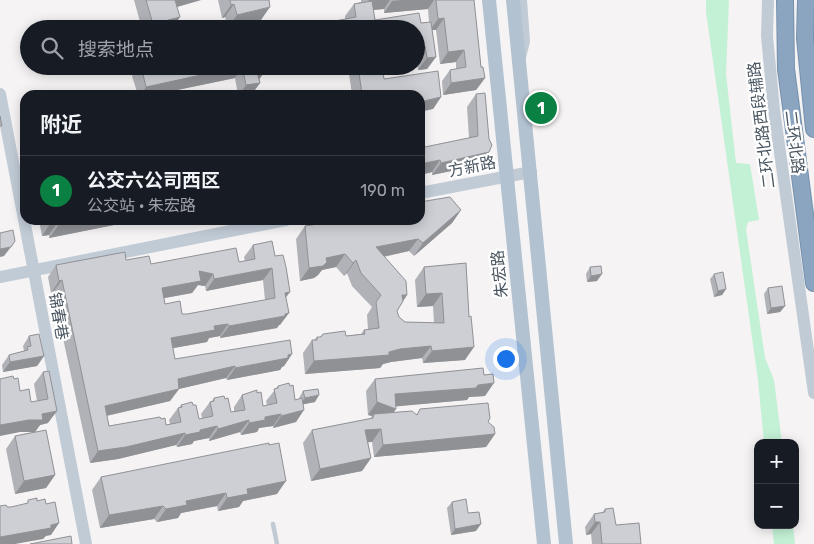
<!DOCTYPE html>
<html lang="zh">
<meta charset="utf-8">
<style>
body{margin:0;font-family:Rubik,"Noto Sans SC",sans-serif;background:#242831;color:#f1f3f6}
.controls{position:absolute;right:15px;bottom:15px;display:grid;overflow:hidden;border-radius:10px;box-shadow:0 2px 12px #0003}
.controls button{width:45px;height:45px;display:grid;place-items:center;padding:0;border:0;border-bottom:1px solid #363941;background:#171b24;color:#f1f3f6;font:25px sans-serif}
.you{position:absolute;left:505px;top:358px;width:18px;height:18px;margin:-12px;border:4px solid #fff;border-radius:50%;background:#1a73e8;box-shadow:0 0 0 8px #1a73e833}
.badge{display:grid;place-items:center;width:32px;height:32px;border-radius:50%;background:#0b8043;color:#fff;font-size:16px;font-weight:700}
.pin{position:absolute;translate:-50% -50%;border:2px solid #fff;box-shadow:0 1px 5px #0006}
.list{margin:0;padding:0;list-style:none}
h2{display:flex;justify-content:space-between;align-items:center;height:65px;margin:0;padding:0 20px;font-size:21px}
h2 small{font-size:16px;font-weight:400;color:#9ea1a6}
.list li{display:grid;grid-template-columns:32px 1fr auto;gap:15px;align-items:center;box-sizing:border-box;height:70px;padding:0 20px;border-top:1px solid #363941}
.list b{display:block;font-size:19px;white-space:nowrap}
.list p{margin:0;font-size:16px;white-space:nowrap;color:#9ea1a6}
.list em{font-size:16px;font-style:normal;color:#9ea1a6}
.icon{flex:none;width:28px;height:28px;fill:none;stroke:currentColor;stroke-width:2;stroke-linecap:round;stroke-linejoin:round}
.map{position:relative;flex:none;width:814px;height:544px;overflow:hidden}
.search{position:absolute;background:#171b24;box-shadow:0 2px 12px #0003;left:20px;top:20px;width:405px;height:55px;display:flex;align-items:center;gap:12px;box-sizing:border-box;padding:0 18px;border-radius:28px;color:#9ea1a6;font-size:19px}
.panel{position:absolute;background:#171b24;box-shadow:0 2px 12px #0003;left:20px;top:90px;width:405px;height:135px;border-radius:15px}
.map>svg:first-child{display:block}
</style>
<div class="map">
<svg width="814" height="544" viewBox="0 0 814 544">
<rect width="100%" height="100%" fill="#f5f3f3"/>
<g fill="#c3f1d5">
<path d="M706,0h23l-3,74 10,89 14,1 9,56 -11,2 -2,7 19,129 9,22 8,63h-18l-6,-63 -52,-368z"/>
<path d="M772,525h21l2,19h-21z"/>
</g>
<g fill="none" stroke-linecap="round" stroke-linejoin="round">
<g stroke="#7690ad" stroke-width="18">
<g id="highway">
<path d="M785,0l1,69 28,214"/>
<path d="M806,0l-1,38 9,91"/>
</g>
</g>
<path stroke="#c1cad2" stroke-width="4.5" d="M273,524l4,20"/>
<g stroke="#c1cbd6" stroke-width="12">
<path d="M768,0l-1,36 7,74 40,283"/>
<path d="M520,57l4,-16 -3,-41"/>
<path d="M0,94l86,450"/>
<path d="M420,193l111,-21"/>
<path d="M0,277l286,-57"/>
</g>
<g stroke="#b3c2d1" stroke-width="14">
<path d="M489,0l55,544"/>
<path d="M513,0l53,544"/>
</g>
<use href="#highway" stroke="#8ba5c1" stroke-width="16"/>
</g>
<g fill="#b0b2b7" fill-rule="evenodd">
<path d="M134,0h67l-24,7 -5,22h-30z"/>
<path d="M218,0h51l-8,20 -33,8 -3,-11 -3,1z"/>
<path d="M361,0h113l7,67 4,11 -9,12 -33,5 -1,-14 8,-11 6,-1v-7l-16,2 -4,-34h-4l4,27 -9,12 -9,1 -2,-12v-29l-71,-10v-3l9,-12 7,-2zM384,9v4l44,-4 1,13 -8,1 -46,-3 -2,-10z"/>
<path d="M139,66h126l-6,14 1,3 -8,11 -6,1h-8l-3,-17 -82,17h-15l-6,-19z"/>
<path d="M348,66h34l2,13 57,18 -8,12 -13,-14h-68z"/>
<path d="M476,94l13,58 -9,13 -48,10v-3l-12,3 49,-37 -2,-31z"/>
<path d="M461,210l-9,13 -38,33 -5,-5 -25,6 23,38 -10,16 2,6 6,5 29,1 -1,-17 -16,1 -2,-27 9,-13 42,-4 -1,97 -42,3 -1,-5 -31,4 -8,2 -3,4 -75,6 -2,-21 9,-13h2l3,-3h3l3,-3 23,2 15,-2 3,-4 4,-1 -1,-14 5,-8 -20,-21 -5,-13 -3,3 -8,-9 -14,3 -4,5 -4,3 -14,3 -4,-42 9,-13z"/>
<path d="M39,220h85l-2,1 -3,3 -70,14v-3l-7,1z"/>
<path d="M253,245l22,11 11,41 -6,28h-1l-2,3 -57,10v-2l-11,2 -2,4 -34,6 2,11 117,-5 -8,12 -2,1 -2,3 -53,10 -1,-2 -47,11 -9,12 -63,15 2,10 52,-7 5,6 4,-1 -1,-4 9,-12h1l2,-3h12l6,14 3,-1 -1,-4 9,-12 2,-1 2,-3 11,1 6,13h3v-5l8,-12 15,-2 6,13 4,-1 -1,-4 12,-15 17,14 4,-1v-1l4,-7 12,11 -12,2 -7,18 -23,6v-2l-14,2 -2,4 -16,3 -1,-3 -31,9v-3l-15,3 -2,3 -15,3 -1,-2 -58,14 -28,4 -37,-171 -2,1 -3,-16 8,-12 70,-5 25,4 88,-2 6,-1 -1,-4zM263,280l2,20 -78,14h-5l-17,-10 -1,-6 28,-5 6,-8 7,1 1,5z"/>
<path d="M590,267l7,14 -10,1 -1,-8z"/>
<path d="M714,274l12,15 -4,6 -8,2 -4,-18z"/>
<path d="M768,288l17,18 -5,6 -13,2 -3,-20z"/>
<path d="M29,336l15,20 -7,10 -34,6 -1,-7 7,-10 15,-4 -1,-5z"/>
<path d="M49,371l-1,52 -8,2 -5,7 20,43 -9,13 -31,6 -9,-45 9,-13 18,-4h-13l-6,-53 6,12 11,11 6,-1 -3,-17 9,-12z"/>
<path d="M375,379l110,17 -16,1 -2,3 -71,6 -3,6 24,2 3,-5 68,13 7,12 -9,13 -112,10 -2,-15h-4l3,16 -9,13 -51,10 -8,-38 9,-13 58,-11 2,-3 -4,-1 -2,-24z"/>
<path d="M101,477l176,17 -34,7 -4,6 -21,4 -1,-5 -36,7 -3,5 -21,4 -3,-3 -54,9 -8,-38z"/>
<path d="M452,502l16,11 8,18 -25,4 -4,-27z"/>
<path d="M605,509l11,16 25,19h-49l-1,-10 -5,1 -1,-8 9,-13 8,-1z"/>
</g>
<g fill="#909195">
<path d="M172,0h29l-35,10z"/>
<path d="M369,0h21l-6,9 -22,2z"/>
<path d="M402,0h32l-6,9 -44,4 8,-12z"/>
<path d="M234,4l-9,13 -3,1 9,-13z"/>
<path d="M270,7l-9,13 -33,8 9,-13z"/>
<path d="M180,17l-8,12h-23l4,-5z"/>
<path d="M444,18l-8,12h-6l8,-11z"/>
<path d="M425,46l-8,12h-1v-11z"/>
<path d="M464,50l-8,12 -16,2 8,-12z"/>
<path d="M436,57l-9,12 -9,1 9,-12z"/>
<path d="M242,66l-7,12 -82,17h-12l5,-8z"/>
<path d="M271,66h10l-11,2z"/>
<path d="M266,70l-8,11 -1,-9z"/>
<path d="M485,78l-9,12 -33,5 8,-12z"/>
<path d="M260,83l-8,11 -13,1 7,-10z"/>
<path d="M441,97l-8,12 -13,3v-10z"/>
<path d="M489,152l-9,13 -48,10 9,-12z"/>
<path d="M440,160l-8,12 -12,3v-11z"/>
<path d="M461,210l-9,13 -38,33 9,-13z"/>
<path d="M88,220h36l-2,1 -3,3 -70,14 9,-12z"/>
<path d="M57,223l-8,12 -7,1 8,-12z"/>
<path d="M418,239l-9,12 -42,9 9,-13z"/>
<path d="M11,247l-7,9 -4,1v-8z"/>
<path d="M345,254l-9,13 -14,3 -4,5 -4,3 -14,3 9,-13 17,-10z"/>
<path d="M356,260l-9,13 -3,3 9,-13z"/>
<path d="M272,268l-9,12 -57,11 8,-12z"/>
<path d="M199,271l14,3 -8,12 -7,-1 -6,8 -38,7 8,-12z"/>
<path d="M602,274l-5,7 -10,1 4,-6z"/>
<path d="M62,280l-9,12 -2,1 8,-12z"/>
<path d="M726,289l-4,6 -8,2 4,-6z"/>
<path d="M290,292l-9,12 4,-11z"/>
<path d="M442,293l-9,13 -16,1 9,-13z"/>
<path d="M402,295h5l-9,13z"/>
<path d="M785,306l-5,6 -13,2 4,-6z"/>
<path d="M289,313l-9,12h-1l-2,3 -57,10 9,-12z"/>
<path d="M228,324l-8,12 -11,2 -2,4 -44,8 8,-12 43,-12z"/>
<path d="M431,346l-9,12 -31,4 -8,2 -3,4 -75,6 9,-13 75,-9 11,-3z"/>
<path d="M474,347l-9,13 -42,3 9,-12z"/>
<path d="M292,354l-8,12 -2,1 -2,3 -53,10 8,-12z"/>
<path d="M44,356l-7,10 -34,6 7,-10z"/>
<path d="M235,366l-9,12 -56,13 8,-12z"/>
<path d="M494,383l-9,13 -16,1 -2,3 -77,7 6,2 -9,13 -13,-8 -2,2 -4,-1 9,-13 18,-8z"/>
<path d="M179,389l-9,12 -74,17 9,-12z"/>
<path d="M319,395l-4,7 -15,3 5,-7z"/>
<path d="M304,410l-8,12 -23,6 8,-12z"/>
<path d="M57,411l-9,12 -8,2 -5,7h-15l-20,4v-11l42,-11z"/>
<path d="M281,414l-8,12 -14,2 -2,4 -16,3 8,-12 16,-6z"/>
<path d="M249,420l-9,12 -31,9 9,-12z"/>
<path d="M217,426l-8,12 -15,3 -2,3 -15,3 8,-12 15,-5z"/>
<path d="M381,429l-9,13 -16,1 9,-13z"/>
<path d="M185,433l-9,12 -58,14 -28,4 8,-12z"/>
<path d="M495,434l-9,13 -112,10 9,-12z"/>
<path d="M371,458l-9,13 -51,10 9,-12z"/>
<path d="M55,475l-9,13 -31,6 9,-13z"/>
<path d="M286,481l-9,13 -34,7 -4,6 -21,4 9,-13 20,-9z"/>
<path d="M226,493l-9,13 -36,7 -3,5 -21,4 9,-13 20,-8z"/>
<path d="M163,506l-9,13 -54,9 9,-13z"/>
<path d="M595,522h5l-9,12 -5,1z"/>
<path d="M59,523l-8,12 -5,1 -3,3 -28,5h-15v-7z"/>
<path d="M481,524l-5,7 -25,4 4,-6z"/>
</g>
<g fill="#cdcfd5" stroke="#909195" fill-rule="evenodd">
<path d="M146,0h29l5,17 -27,7z"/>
<path d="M230,0h39l1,7 -33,8 -3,-11 -3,1z"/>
<path d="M436,0h38l7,67h2l2,11 -34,5 -1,-13 16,-3 -2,-17 -16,2 -4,-34 -6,1z"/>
<path d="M372,1l3,19 44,-7 2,10 10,-1 5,35 -9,1 -2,-12 -9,1v-18h-123l63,-12 -2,-13z"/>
<path d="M141,66h124l1,4 -9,2 3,11 -14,2 -4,-19 -96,21z"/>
<path d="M358,66h24l2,13 54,-8 3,26 -21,5v-7l-58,-1z"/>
<path d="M485,93l4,46 3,6 -3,7 -48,11 -1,-3 -20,4v-16l58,-12 -2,-42z"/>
<path d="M0,116l2,10h-2z"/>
<path d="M450,197l11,13 -38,33 -5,-4 -42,8 30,34 1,14h-5l1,6 -6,10 2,6 6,5 39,1 -2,-30 -16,1 -2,-27 42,-4 3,54 2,-1 3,31 -42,4 -1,-5 -31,3 -11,3v3l-75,6 -2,-21h5v-3h4l2,-3 22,-3 1,5 19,-2 -1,-4 15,-2 -3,-26 5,-7 -20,-22 -5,-13 -3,3 -8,-9 -19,4 1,4 -4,4 -14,2 -4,-42 39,-6h76v-18z"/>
<path d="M49,220h39l-30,6 -1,-3 -7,1z"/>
<path d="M13,230l2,11 -4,6 -11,2v-16z"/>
<path d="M272,241l3,15 8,-1 3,12 4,25 -5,1 4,20 -4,1v2l-56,10 -1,-2 -14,2 1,4 -44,8 4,21 115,-19 2,14 -4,1v3l-53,10v-2l-57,13 1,10 -74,17 4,20 51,-9 1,2 4,-1 1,7 15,-3 -3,-14 4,-1 -1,-2 11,-3 1,3h3l3,14 14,-3 -3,-14 4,-1v-3l10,-2 1,3 3,-1 3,14 14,-2 -3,-15 15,-5v3l4,-1 2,14 14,-3 -3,-14 4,-1v-2l11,-3 1,3 3,-1 2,15 7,-2 2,12 -23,6v-2l-16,3v3l-16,3v-3l-31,9 -1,-3 -17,4v2l-15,3v-2l-59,14 -28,4 -36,-171 -3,1 -3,-16 69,-13 1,8 23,-4 2,8 85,-16 3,14 16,-3 -2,-14zM272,268l3,30 -88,16h-5l-2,-13 -15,3 -3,-16 39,-7 -2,-10 14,3 1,5z"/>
<path d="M601,266l1,8 -11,2 -1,-9z"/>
<path d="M723,272l3,17 -8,2 -4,-17z"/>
<path d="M782,286l3,20 -14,2 -3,-20z"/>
<path d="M39,334l5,22 -34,6 -1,-7 19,-5 -1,-3 4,-1 -2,-10z"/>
<path d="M483,368l1,7 9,-1 1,9 -16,2 -2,3 -81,6 1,15 -19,-7 -2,-23z"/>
<path d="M49,371l8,40 -15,3 1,6h-14l-29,5v-46l13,-3 1,3 4,-1 2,13 9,-2 2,13 17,-3 -5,-27z"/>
<path d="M318,389l1,6 -14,3 -2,-7z"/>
<path d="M488,403l2,15 -2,4 6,5 1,7 -112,11 -2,-16 -16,1 6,28 -51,11 -8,-39 61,-12 1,-4 38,-3 5,4 3,-6z"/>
<path d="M46,430l9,45 -31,6 -9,-45z"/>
<path d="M269,443v2l10,-2 7,38 -39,8 1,5 -21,4 -1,-5 -40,8 1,4 -21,4 -3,-3 -54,9 -8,-38z"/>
<path d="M37,498v3l8,-2 1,5 9,-2 4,21 -8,2v3l-51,9v-31l6,-1 1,2h4l17,-4v-3z"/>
<path d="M466,499l2,14 11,-1 2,12 -26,5 -3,-27z"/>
<path d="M613,508l3,17 23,-2 2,21h-39l-2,-22h-5l-1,-8 11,-2v-3z"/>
<path d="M71,536l1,8h-42z"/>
</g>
<g text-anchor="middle" stroke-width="4.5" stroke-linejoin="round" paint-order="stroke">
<g font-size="16" fill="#4a5661" stroke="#fff">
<text transform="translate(761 125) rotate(-97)" y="6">二环北路西段辅路</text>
<text transform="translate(795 142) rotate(83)" y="6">二环北路</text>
<text transform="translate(472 166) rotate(-11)" y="6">方新路</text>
<text transform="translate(499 274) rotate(-96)" y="6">朱宏路</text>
<text transform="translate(59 316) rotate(80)" y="6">锦春巷</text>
</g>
</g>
</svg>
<div class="controls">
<button>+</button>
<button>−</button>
</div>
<div class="you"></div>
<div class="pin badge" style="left:541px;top:108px">1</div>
<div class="search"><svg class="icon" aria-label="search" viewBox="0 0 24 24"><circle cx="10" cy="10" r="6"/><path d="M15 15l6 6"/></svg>搜索地点</div>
<section class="panel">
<h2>附近<small></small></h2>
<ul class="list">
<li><span class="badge">1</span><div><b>公交六公司西区</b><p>公交站 · 朱宏路</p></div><em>190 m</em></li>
</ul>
</section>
</div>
